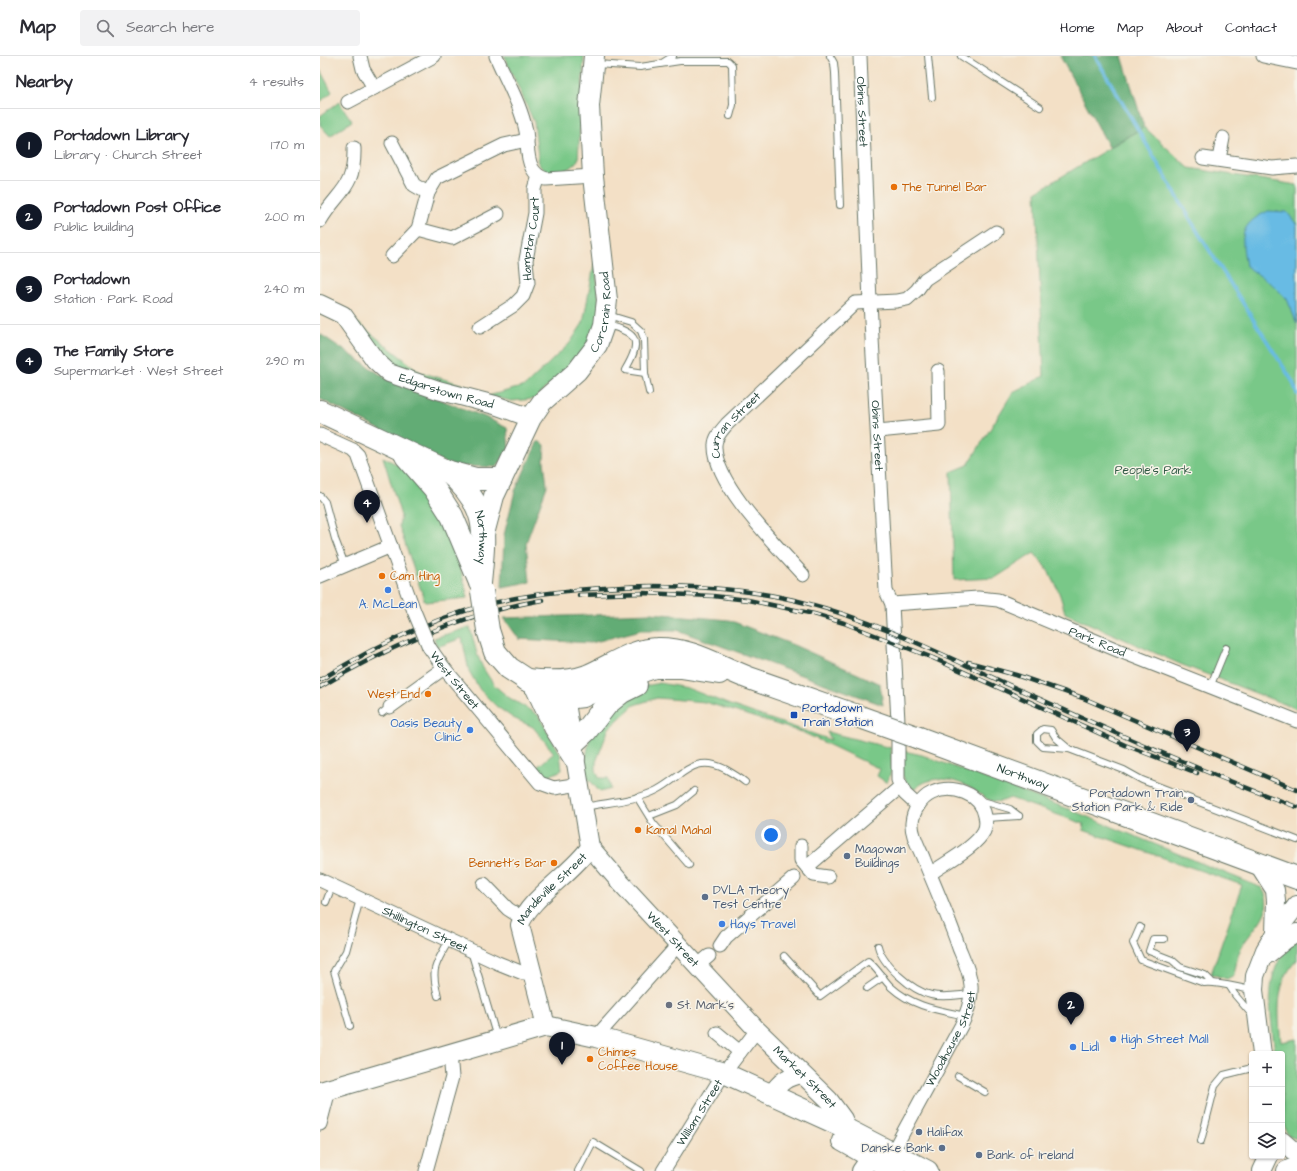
<!DOCTYPE html>
<meta charset="utf-8">
<style>
body{margin:0;font-family:"Architects Daughter",sans-serif;background:#f2f2f3;color:#2b2b33}
.controls{position:absolute;right:12px;bottom:12px;display:grid;overflow:hidden;border-radius:4px;box-shadow:0 1px 3px #0004}
.controls button{width:36px;height:36px;display:grid;place-items:center;padding:0;border:0;border-bottom:1px solid #e1e1e2;background:#fff;color:#2b2b33;font:20px sans-serif}
.you{position:absolute;left:451px;top:779px;width:14px;height:14px;margin:-10px;border:3px solid #fff;border-radius:50%;background:#1a73e8;box-shadow:0 0 0 6px #1a73e833}
.badge{display:grid;place-items:center;width:26px;height:26px;border-radius:50%;background:#111827;color:#fff;font-size:13px;font-weight:700}
.pin{position:absolute;translate:-50% -33px;filter:drop-shadow(0 1px 2px #0008)}
.pin::after{content:'';position:absolute;top:21px;width:14px;height:12px;background:inherit;clip-path:polygon(0 0,100% 0,50% 100%)}
.list{margin:0;padding:0;list-style:none}
h2{display:flex;justify-content:space-between;align-items:center;height:52px;margin:0;padding:0 16px;font-size:17px}
h2 small{font-size:13px;font-weight:400;color:#7c7c81}
.list li{display:grid;grid-template-columns:26px 1fr auto;gap:12px;align-items:center;box-sizing:border-box;height:72px;padding:0 16px;border-top:1px solid #e1e1e2}
.list b{display:block;font-size:15px;white-space:nowrap}
.list p{margin:0;font-size:13px;white-space:nowrap;color:#7c7c81}
.list em{font-size:13px;font-style:normal;color:#7c7c81}
.icon{flex:none;width:22px;height:22px;fill:none;stroke:currentColor;stroke-width:2;stroke-linecap:round;stroke-linejoin:round}
.map{position:relative;flex:none;width:977px;height:1115px;overflow:hidden}
header{display:flex;align-items:center;gap:24px;box-sizing:border-box;height:56px;padding:0 20px;background:#fff;border-bottom:1px solid #e1e1e2}
header strong{font-size:19px}
nav{display:flex;gap:22px;margin-inline-start:auto;font-size:14px}
.search{width:280px;height:36px;background:#f2f2f3;display:flex;align-items:center;gap:10px;box-sizing:border-box;padding:0 14px;border-radius:4px;color:#7c7c81;font-size:15px}
main{display:flex}
aside{flex:1;background:#fff}
.map>svg:first-child{display:block}
</style>
<header>
<strong>Map</strong>
<div class="search"><svg class="icon" aria-label="search" viewBox="0 0 24 24"><circle cx="10" cy="10" r="6"/><path d="M15 15l6 6"/></svg>Search here</div>
<nav><a>Home</a><a>Map</a><a>About</a><a>Contact</a></nav>
</header>
<main>
<aside>
<h2>Nearby<small>4 results</small></h2>
<ul class="list">
<li><span class="badge">1</span><div><b>Portadown Library</b><p>Library · Church Street</p></div><em>170 m</em></li>
<li><span class="badge">2</span><div><b>Portadown Post Office</b><p>Public building</p></div><em>200 m</em></li>
<li><span class="badge">3</span><div><b>Portadown</b><p>Station · Park Road</p></div><em>240 m</em></li>
<li><span class="badge">4</span><div><b>The Family Store</b><p>Supermarket · West Street</p></div><em>290 m</em></li>
</ul>
</aside>
<div class="map">
<svg width="977" height="1115" viewBox="0 0 977 1115">
<rect width="100%" height="100%" fill="#f7f3e8"/>
<filter id="ink" filterUnits="userSpaceOnUse"><feTurbulence type="fractalNoise" baseFrequency=".025" numOctaves="2"/><feDisplacementMap in="SourceGraphic" scale="8" xChannelSelector="R" yChannelSelector="G"/><feConvolveMatrix kernelMatrix="1 2 1 2 8 2 1 2 1" color-interpolation-filters="sRGB"/></filter>
<filter id="wash" filterUnits="userSpaceOnUse"><feTurbulence type="fractalNoise" baseFrequency=".012" numOctaves="4" result="noise"/><feDisplacementMap in="SourceGraphic" scale="16" xChannelSelector="R" yChannelSelector="G"/><feGaussianBlur stdDeviation="0.9" result="paint"/><feColorMatrix in="noise" values="0 0 0 0 0 0 0 0 0 0 0 0 0 0 0 0 0 1.4 0 .05"/><feComposite in="paint" operator="in"/></filter>
<g filter="url(#wash)">
<rect width="100%" height="100%" fill="#f3e0c6"/>
<g fill="#79c888" stroke="#4c825e">
<path d="M184,0h80l-6,104c-11,13 -26,17 -39,5l-5,-43z"/>
<path d="M0,14l12,22 -12,10z"/>
<path d="M19,46l13,19 -22,15 -10,-11v-9z"/>
<path d="M824,71l45,41 108,17v524l-117,-45 -115,-51c-6,-25 -13,-40 -31,-60l-39,25 -41,2 -3,-108 17,-7 45,-73 31,-16 -8,-184z"/>
<path d="M275,204l6,62 -12,27 -55,50 -22,2 -24,-5 37,-10 45,-43 13,-20z"/>
<path d="M34,264l66,52 44,13c-25,0 -55,-5 -75,-22 -13,-12 -24,-30 -35,-43z"/>
<path d="M63,401l32,17 36,57 17,67 -43,4 -26,-76 2,-10z"/>
<path d="M150,571l7,27 6,14 11,17 14,12 30,18 22,38 2,17 -13,6 -8,-3 -5,-5 18,-15 -21,-26 -20,-9 -17,-12 -16,-16 -11,-19 -7,-33 -25,9 -3,-9z"/>
<path d="M340,627l27,5 43,17 101,35 -4,-8 64,16 1,21 -5,14 -10,-7 3,-7 -76,-36 -99,-31 -48,-4 -23,7 -25,23 -13,34v8l3,8h9l3,11 -11,3 -14,-16 -1,-12 5,-29 45,-47z"/>
<path d="M584,695l18,4 144,53 196,80c15,24 -10,40 -21,60 -4,8 -5,18 -7,27l-7,4 -16,-5 31,-89 -159,-55 1,-6 -74,-26c-18,9 -23,0 -38,-9 -18,-11 -42,-15 -57,0l-5,-1 -8,-13z"/>
<path d="M977,883v21c-22,22 -19,54 -16,82l16,-3v100l-9,-3 -6,-15v-67h-7c-4,-40 -15,-86 22,-115z"/>
</g>
<g fill="#62ac74" stroke="#407454">
<path d="M740,0h62l22,71 -35,20z"/>
<path d="M0,278l67,45 98,38 22,11 2,21 -12,18 -46,-1 -131,-67z"/>
<path d="M218,385l7,4 -1,16 3,25 -21,57 4,39 -28,5 2,-52 11,-44z"/>
<path d="M331,557l78,7 67,26 84,38 3,21 -206,-75h-36l-50,13 -72,-4 -15,-21z"/>
</g>
<path fill="#68bbe4" stroke="#447c8c" d="M948,155l19,1 10,13v99l-10,-25 -14,-14 -27,-19c-5,-29 -8,-41 22,-55z"/>
<g fill="none" stroke-linecap="round" stroke-linejoin="round">
<path stroke="#68bbe4" stroke-width="3.5" d="M775,0l104,178 94,148 4,12"/>
</g>
</g>
<g filter="url(#ink)">
<g fill="none" stroke-linecap="round" stroke-linejoin="round">
<g stroke="#697667" stroke-width="8">
<g id="lane">
<path d="M510,0l4,7 1,10 5,132"/>
<path d="M608,0l4,41"/>
<path d="M641,0l79,51"/>
<path d="M342,7l11,-7"/>
<path d="M277,8l43,3 40,-6h48l4,4 1,40 -3,11"/>
<path d="M288,259l23,7 10,9 3,8 1,34 4,19"/>
<path d="M286,269c33,7 36,17 19,45l20,3"/>
<path d="M0,440l5,6 10,37 10,26"/>
<path d="M890,631l16,-39"/>
<path d="M62,657l8,-6"/>
<path d="M749,693l-13,-11 -5,-8 -8,-1 -6,5v7l6,6 26,2 55,21 18,10 155,60"/>
<path d="M317,741l16,26 36,42"/>
<path d="M659,744l31,9 9,7"/>
<path d="M265,751c23,-5 51,-6 72,-17 25,-13 37,-37 68,-21 7,4 14,8 20,13"/>
<path d="M329,760l28,-11 17,-14"/>
<path d="M666,762l33,-2"/>
<path d="M6,846l6,-16"/>
<path d="M820,871l-7,16 8,17 63,23c11,-2 35,5 48,7"/>
<path d="M844,883h-11l-4,12 23,9 8,7 25,8 6,6"/>
<path d="M558,890c4,18 34,45 53,49 13,3 27,0 40,-1"/>
<path d="M151,895l26,87"/>
<path d="M464,900l36,40 48,-35c9,7 15,18 23,26 22,20 47,23 75,29"/>
<path d="M910,931l5,8 18,21"/>
<path d="M547,932l16,-11"/>
<path d="M118,940c-8,-29 -2,-31 11,-56"/>
<path d="M30,970l-16,-55 12,-20 14,-52"/>
<path d="M638,1020l27,16"/>
<path d="M881,1085l14,-55 9,-11 28,-7"/>
<path d="M258,1115l15,-29 48,29"/>
</g>
</g>
<g stroke="#697667" stroke-width="15">
<g id="street">
<path d="M40,0l3,13 11,19"/>
<path d="M176,0c10,24 25,49 30,75 2,13 0,25 6,37 3,6 8,9 14,11l47,-3"/>
<path id="s1" d="M540,0l10,246 16,289 6,13 6,118v58l7,14 13,12"/>
<path d="M943,0l34,7"/>
<path d="M28,46l86,-46"/>
<path d="M72,87l22,42 14,8"/>
<path d="M883,102l69,10 25,-2"/>
<path d="M899,103l4,-21"/>
<path d="M0,165c18,-31 35,-31 34,-73"/>
<path d="M98,173l34,9 46,-24"/>
<path d="M72,200l26,-27 10,-36 9,-15 67,-33 23,-5"/>
<path id="s2" d="M160,271l34,-22 9,-9 5,-13 -2,-23 9,-47v-24l4,-13"/>
<path d="M558,375l61,-6 -1,-54"/>
<path d="M0,379l33,15 5,5 56,156"/>
<path id="s3" d="M483,519c-25,-28 -90,-92 -88,-130 0,-8 7,-15 12,-21l128,-121 42,-2 10,-2 10,-9 8,-11 71,-47"/>
<path d="M0,520l71,-30"/>
<path id="s4" d="M572,548l86,-6 20,2 117,49 182,72"/>
<path id="s5" d="M109,591l15,21 96,115 14,5 26,-4"/>
<path d="M70,651l54,-39"/>
<path d="M481,790v14l13,15 14,2"/>
<path d="M487,811l93,-80"/>
<path id="s6" d="M0,824l178,83 25,10h8"/>
<path d="M164,828l24,25 14,9"/>
<path d="M400,890l6,-9 68,-59"/>
<path d="M377,910l12,-10"/>
<path d="M397,977l23,19"/>
<path d="M276,981l82,-92"/>
<path d="M0,1068l9,-34"/>
<path id="s7" d="M572,1097l69,-127c6,-12 11,-27 10,-41 -1,-13 -7,-25 -12,-37 -10,-30 -23,-59 -35,-88 -4,-11 -13,-25 -12,-37 1,-12 9,-25 20,-30 20,-9 49,0 53,23 1,4 1,11 -1,15 -9,17 -38,31 -54,43"/>
<path d="M106,1115l26,-94 -2,-23"/>
<path id="s8" d="M343,1115l61,-98 33,-43"/>
</g>
</g>
<g stroke="#697667" stroke-width="20">
<g id="secondary">
<path id="s9" d="M0,248l23,11 32,45 14,13 49,17 57,15 36,13"/>
<path id="s10" d="M270,791l30,35 137,148 72,70 14,19 4,10"/>
<path d="M939,809l16,25 1,11 -1,32"/>
<path d="M948,898l17,-14 12,-7"/>
<path id="s11" d="M226,970l-26,-101c8,-26 54,-53 70,-78l-27,-162"/>
<path d="M942,998l-8,-64 1,-14 10,-26 10,-17 22,-28"/>
<path d="M451,1039c9,-13 15,-18 30,-21"/>
<path d="M962,1085l15,13"/>
<path d="M541,1115l9,-13"/>
<path d="M942,1115l7,-15"/>
</g>
</g>
<g stroke="#697667" stroke-width="22">
<g id="primary">
<path id="s12" d="M164,478l10,-38 37,-78 11,-16 35,-31 20,-26 7,-20 3,-25 -14,-124 -4,-70 5,-50"/>
<path d="M0,1036l226,-66 50,11 128,36 123,56 81,42"/>
<path d="M522,1085l53,30"/>
<path d="M967,1115l10,-4"/>
</g>
</g>
<g stroke="#697667" stroke-width="24">
<g id="highway">
<path id="s13" d="M0,355l127,60c43,36 38,60 33,112"/>
<path d="M86,400l28,32 18,28 27,64"/>
<path d="M130,416l26,7h25"/>
<path d="M168,574l7,22 14,16 40,26 17,4 17,-2 36,-17 35,-12h27l38,6"/>
<path d="M207,624c19,2 41,3 60,-4 22,-9 46,-27 70,-27 35,-1 60,17 92,29 37,13 74,26 111,39"/>
<path d="M216,630l19,41 19,30"/>
<path id="s14" d="M599,682l378,140"/>
<path d="M252,688l14,-13 21,-27 15,-12 14,-7"/>
</g>
</g>
<use href="#lane" stroke="#fff" stroke-width="6"/>
<use href="#street" stroke="#fff" stroke-width="13"/>
<use href="#secondary" stroke="#fff" stroke-width="18"/>
<use href="#primary" stroke="#fff" stroke-width="20"/>
<use href="#highway" stroke="#fff" stroke-width="22"/>
<g stroke="#1f3d34" stroke-width="4.5">
<g id="rail">
<path d="M259,539l64,-2 70,3 35,4 66,14 30,9 89,35 192,87 72,28"/>
<path d="M648,606l48,13 67,23 214,92"/>
<path d="M0,624c59,-37 127,-69 196,-82 45,-8 90,-11 135,-12 52,0 105,4 155,17 70,18 137,52 203,82 95,43 190,86 288,122"/>
<path d="M0,631c69,-41 142,-73 222,-87"/>
</g>
</g>
<use href="#rail" stroke="#f7f3e8" stroke-width="3" stroke-dasharray="9" stroke-linecap="butt"/>
<g stroke="#697667" stroke-width="15" stroke-linecap="butt">
<path id="street-bridge" d="M94,555l15,36"/>
</g>
<g stroke="#697667" stroke-width="24" stroke-linecap="butt">
<g id="highway-bridge">
<path d="M162,535l6,39"/>
<path d="M540,661l59,21"/>
</g>
</g>
<use href="#street-bridge" stroke="#fff" stroke-width="13"/>
<use href="#highway-bridge" stroke="#fff" stroke-width="22"/>
</g>
</g>
<g fill="#e8710a" stroke="#f7f3e8" stroke-width="1.5">
<circle cx="574" cy="131" r="4"/>
<circle cx="62" cy="520" r="4"/>
<circle cx="108" cy="638" r="4"/>
<circle cx="318" cy="774" r="4"/>
<circle cx="234" cy="807" r="4"/>
<circle cx="270" cy="1003" r="4"/>
</g>
<g fill="#3f7fe0" stroke="#f7f3e8" stroke-width="1.5">
<circle cx="68" cy="534" r="4"/>
<circle cx="150" cy="674" r="4"/>
<circle cx="402" cy="868" r="4"/>
<circle cx="793" cy="983" r="4"/>
<circle cx="753" cy="991" r="4"/>
</g>
<rect fill="#1a4fb4" stroke="#f7f3e8" stroke-width="1.5" x="470" y="655" width="8" height="8" rx="2"/>
<g fill="#5c6f8a" stroke="#f7f3e8" stroke-width="1.5">
<circle cx="871" cy="744" r="4"/>
<circle cx="527" cy="800" r="4"/>
<circle cx="385" cy="841" r="4"/>
<circle cx="599" cy="1076" r="4"/>
<circle cx="622" cy="1092" r="4"/>
<circle cx="659" cy="1099" r="4"/>
</g>
<circle fill="#6b7280" stroke="#f7f3e8" stroke-width="1.5" cx="349" cy="949" r="4"/>
<g text-anchor="middle" stroke-width="3" stroke-linejoin="round" paint-order="stroke">
<g font-size="12" fill="#1f3d34" stroke="#f7f3e8">
<text dy="4" stroke="none"><textPath href="#s1" startOffset="56">Obins Street</textPath></text>
<text dy="4" stroke="none"><textPath href="#s2" startOffset="112">Hampton Court</textPath></text>
<text dy="4" stroke="none"><textPath href="#s12" startOffset="258">Corcrain Road</textPath></text>
<text dy="4" stroke="none"><textPath href="#s9" startOffset="160">Edgarstown Road</textPath></text>
<text dy="4" stroke="none"><textPath href="#s3" startOffset="187">Curran Street</textPath></text>
<text dy="4" stroke="none"><textPath href="#s1" startOffset="380">Obins Street</textPath></text>
<text dy="4" stroke="none"><textPath href="#s13" startOffset="219">Northway</textPath></text>
<text dy="4" stroke="none"><textPath href="#s4" startOffset="214">Park Road</textPath></text>
<text dy="4" stroke="none"><textPath href="#s5" startOffset="42">West Street</textPath></text>
<text dy="4" stroke="none"><textPath href="#s14" startOffset="111">Northway</textPath></text>
<text dy="4" stroke="none"><textPath href="#s11" startOffset="153">Mandeville Street</textPath></text>
<text dy="4" stroke="none"><textPath href="#s6" startOffset="116">Shillington Street</textPath></text>
<text dy="4" stroke="none"><textPath href="#s10" startOffset="124">West Street</textPath></text>
<text dy="4" stroke="none"><textPath href="#s7" startOffset="129">Woodhouse Street</textPath></text>
<text dy="4" stroke="none"><textPath href="#s10" startOffset="315">Market Street</textPath></text>
<text dy="4" stroke="none"><textPath href="#s8" startOffset="69">William Street</textPath></text>
</g>
<g font-size="12" fill="#c56008" stroke="#f7f3e8" text-anchor="start">
<text x="582" y="135">The Tunnel Bar</text>
<text x="70" y="524">Cam Hing</text>
<text x="100" y="642" text-anchor="end">West End</text>
<text x="326" y="778">Kamal Mahal</text>
<text x="226" y="811" text-anchor="end">Bennett's Bar</text>
<text x="278" y="1000">Chimes<tspan x="278" dy="14">Coffee House</tspan></text>
</g>
<g font-size="12" fill="#315945" stroke="#f7f3e8">
<text x="833" y="418">People's Park</text>
</g>
<g font-size="12" fill="#366cbe" stroke="#f7f3e8" text-anchor="start">
<text x="68" y="552" text-anchor="middle">A. McLean</text>
<text x="142" y="671" text-anchor="end">Oasis Beauty<tspan x="142" dy="14">Clinic</tspan></text>
<text x="410" y="872">Hays Travel</text>
<text x="801" y="987">High Street Mall</text>
<text x="761" y="995">Lidl</text>
</g>
<g font-size="12" fill="#164399" stroke="#f7f3e8" text-anchor="start">
<text x="482" y="656">Portadown<tspan x="482" dy="14">Train Station</tspan></text>
</g>
<g font-size="12" fill="#4e5e75" stroke="#f7f3e8" text-anchor="start">
<text x="863" y="741" text-anchor="end">Portadown Train<tspan x="863" dy="14">Station Park &amp; Ride</tspan></text>
<text x="535" y="797">Magowan<tspan x="535" dy="14">Buildings</tspan></text>
<text x="393" y="838">DVLA Theory<tspan x="393" dy="14">Test Centre</tspan></text>
<text x="607" y="1080">Halifax</text>
<text x="614" y="1096" text-anchor="end">Danske Bank</text>
<text x="667" y="1103">Bank of Ireland</text>
</g>
<g font-size="12" fill="#5b616d" stroke="#f7f3e8" text-anchor="start">
<text x="357" y="953">St. Mark's</text>
</g>
</g>
</svg>
<div class="controls">
<button>+</button>
<button>−</button>
<button><svg class="icon" aria-label="layers" viewBox="0 0 24 24"><path d="M12 4l9 5-9 5-9-5zM3 14l9 5 9-5"/></svg></button>
</div>
<div class="you"></div>
<div class="pin badge" style="left:242px;top:1009px">1</div>
<div class="pin badge" style="left:751px;top:969px">2</div>
<div class="pin badge" style="left:867px;top:696px">3</div>
<div class="pin badge" style="left:47px;top:467px">4</div>
</div>
</main>
